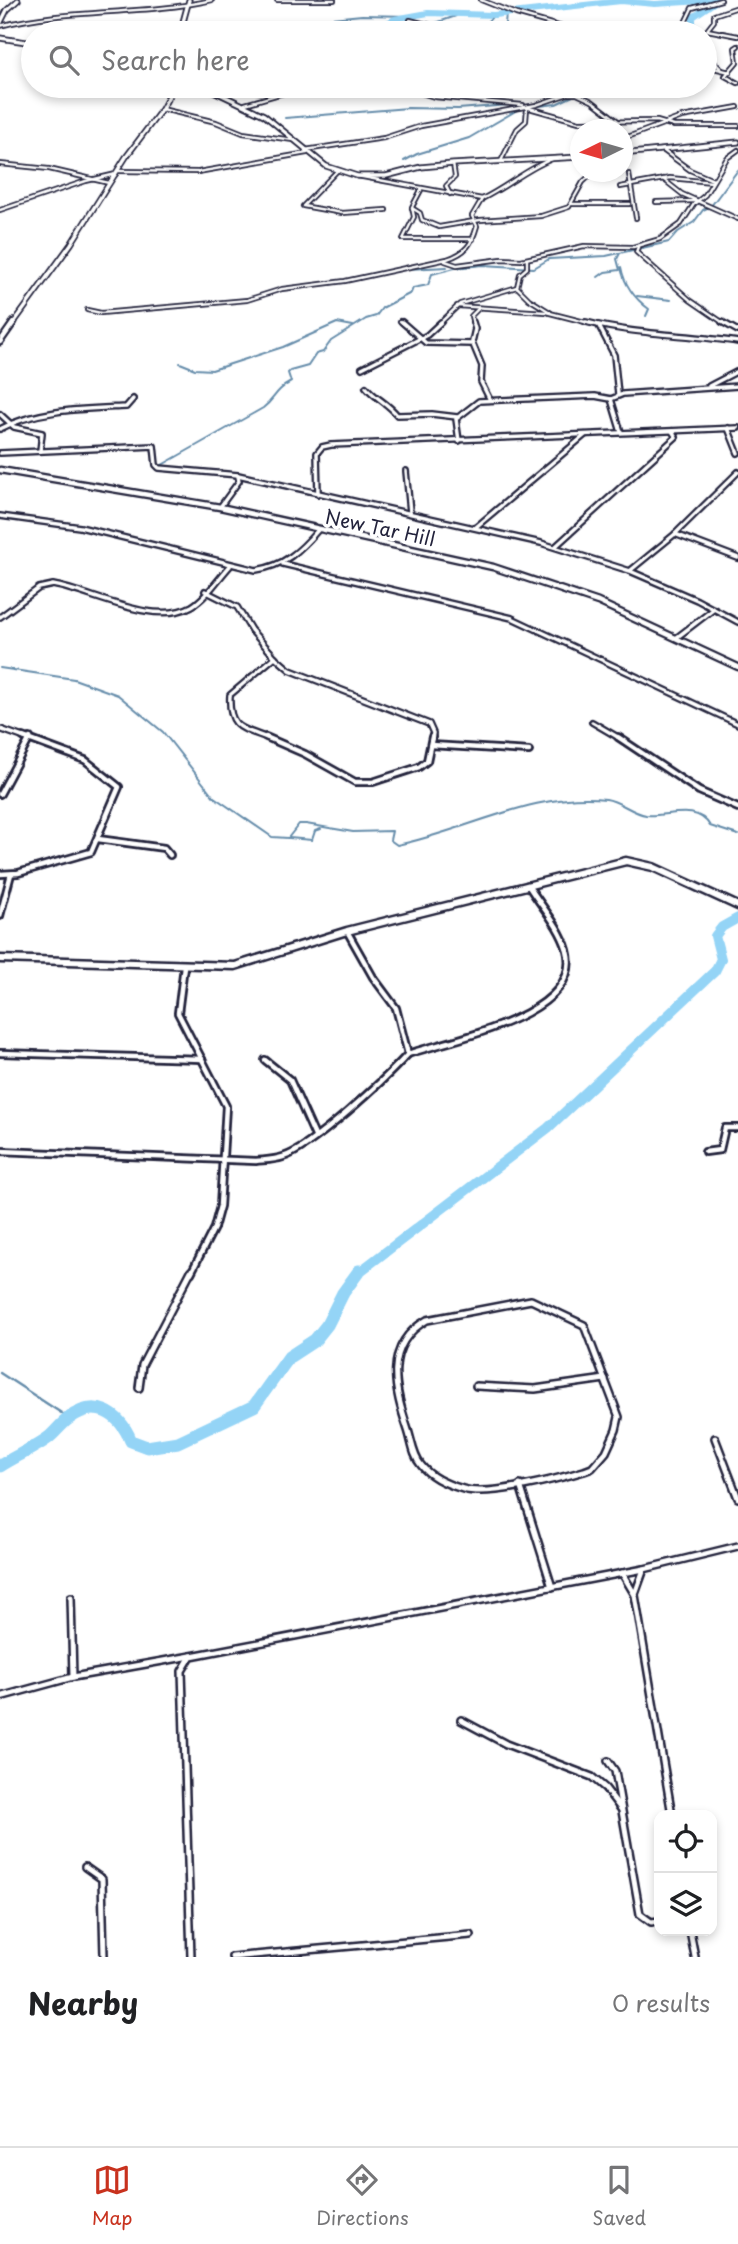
<!DOCTYPE html>
<style>
body{margin:0;font-family:"Playpen Sans",sans-serif;background:#f6f6f6;color:#202124}
.controls{position:absolute;right:21px;bottom:21px;display:grid;overflow:hidden;border-radius:14px;box-shadow:0 4px 10px #0003}
.controls button{width:63px;height:63px;display:grid;place-items:center;padding:0;border:0;border-bottom:2px solid #e0e0e0;background:#fff;color:#202124;font:35px sans-serif}
.compass{position:absolute;left:570px;top:119px;width:63px;height:63px;border-radius:50%;background:#fff;box-shadow:0 4px 10px #0003;rotate:265deg}
.list{margin:0;padding:0;list-style:none}
h2{display:flex;justify-content:space-between;align-items:center;height:91px;margin:0;padding:0 28px;font-size:30px}
h2 small{font-size:23px;font-weight:400;color:#757577}
.icon{flex:none;width:38px;height:38px;fill:none;stroke:currentColor;stroke-width:2;stroke-linecap:round;stroke-linejoin:round}
.map{position:relative;flex:none;width:738px;height:1957px;overflow:hidden}
.search{position:absolute;background:#fff;box-shadow:0 4px 10px #0003;left:21px;right:21px;top:21px;height:77px;display:flex;align-items:center;gap:18px;box-sizing:border-box;padding:0 24px;border-radius:38px;color:#757577;font-size:26px}
.sheet{height:189px;background:#fff}
nav{display:flex;justify-content:space-around;align-items:center;box-sizing:border-box;height:98px;border-top:2px solid #e0e0e0;background:#fff;font-size:19px;color:#757577}
nav a{display:grid;justify-items:center;gap:4px}
nav .on{color:#c8321e}
.map>svg:first-child{display:block}
</style>
<div class="map">
<svg width="738" height="1957" viewBox="0 0 738 1957">
<rect width="100%" height="100%" fill="#fff"/>
<filter id="ink" filterUnits="userSpaceOnUse"><feTurbulence type="fractalNoise" baseFrequency=".0143" numOctaves="2"/><feDisplacementMap in="SourceGraphic" scale="14" xChannelSelector="R" yChannelSelector="G"/><feConvolveMatrix kernelMatrix="1 2 1 2 8 2 1 2 1" color-interpolation-filters="sRGB"/></filter>
<g filter="url(#ink)">
<g fill="none" stroke-linecap="round" stroke-linejoin="round">
<g stroke="#668dab" stroke-width="2">
<path d="M250,33l41,-11 71,-7 48,1"/>
<path d="M334,33l34,-2"/>
<path d="M407,33l49,-17v-4"/>
<path d="M476,33l18,-18"/>
<path d="M504,33l2,-19"/>
<path d="M580,93l19,-7"/>
<path d="M531,107l25,-3 19,-9"/>
<path d="M285,118l123,-10 50,1 51,-4"/>
<path d="M404,161l13,-7 52,-16 50,-29"/>
<path d="M621,267c3,17 14,32 28,42l-3,7"/>
<path d="M408,269l39,-2"/>
<path d="M598,277l7,-5 15,-2 -3,-11 3,-6"/>
<path d="M637,296l34,4"/>
<path d="M180,363l15,6 17,1 71,-23 54,-24 16,3"/>
<path d="M162,465l101,-57c13,-10 11,-17 28,-26l-3,-9 2,-2 18,-5 8,-12 7,-2 8,-11 35,-22 10,-3 6,-8 29,-15 2,-5 15,-3 4,-11 23,-6 28,-3 51,3 15,-9 57,-3 63,-14 9,-10 16,-10 9,-12 8,-4 27,-36"/>
<path d="M0,668l74,11 44,16 45,37 51,65 58,40 16,1 11,-14h7l47,8 39,-1 -2,9 7,5c70,-14 136,-54 209,-46 14,2 26,14 40,16 21,2 51,-12 64,11l28,9"/>
<path d="M289,838l23,2 3,-9 6,-2"/>
</g>
<path stroke="#668dab" stroke-width="2.5" d="M0,1373l69,45"/>
<g stroke="#94d4f6" stroke-width="6">
<path d="M367,33l28,-14 33,-6 66,2 127,-14 34,3 62,-4"/>
<path d="M688,33l5,-7v-9l22,-15"/>
</g>
<path stroke="#94d4f6" stroke-width="10" d="M358,1273l190,-145 167,-157 6,-12 -6,-23 7,-9 16,-9"/>
<path stroke="#94d4f6" stroke-width="13" d="M0,1466c15,-10 33,-17 48,-28 7,-5 12,-13 20,-19 27,-21 51,-7 63,22l16,6 31,-5 76,-36 35,-49 26,-17 12,-15 16,-32 16,-22"/>
<g stroke="#22223b" stroke-width="6">
<g id="minor-far3">
<path d="M277,0h57"/>
<path d="M481,0l35,14 67,19"/>
<path d="M738,7l-24,8v6l-7,9 31,6"/>
<path d="M410,20l28,7 -3,6"/>
<path d="M0,26c69,-18 142,-10 212,-26"/>
<path d="M680,33l12,-25 29,-8"/>
<path d="M738,46l-3,2 2,14 -12,14 13,7"/>
<path d="M705,53l17,17"/>
<path d="M705,66l25,6"/>
<path d="M230,86l31,6 48,-5"/>
<path d="M399,86l35,11 89,8"/>
<path d="M209,88l13,-2"/>
<path d="M564,95l4,-6 15,1 9,-4"/>
<path d="M245,104l52,-15"/>
<path d="M529,108l50,14 78,-1 17,5h64"/>
<path d="M162,109l54,13 27,11 50,7"/>
<path d="M622,139l60,-22 56,-10"/>
<path d="M305,150l79,-12 37,-12 115,-21 32,-11h9l15,7 26,20"/>
<path d="M664,151l26,19 23,10"/>
<path d="M501,161l16,-32 9,-8 1,-13"/>
<path d="M0,164l49,5 60,14"/>
<path d="M118,171l80,1 109,-19"/>
<path d="M337,171l-34,35 39,7 44,-3"/>
<path d="M629,174l7,44"/>
<path d="M663,179l19,15 56,25"/>
<path d="M620,187l50,-9 42,4"/>
<path d="M421,190l-9,17 2,10 -11,22h70"/>
<path d="M450,194l-4,-8 9,-9 -2,-13"/>
<path d="M482,199c25,-12 44,-30 70,-40"/>
<path d="M656,202l40,-1"/>
<path d="M572,204h58"/>
<path d="M412,208l8,5 2,7 17,7 41,-7 61,-4 28,-9 14,-25 11,-10"/>
<path d="M0,210l86,-29 30,-7"/>
<path d="M638,247l-2,5 54,48 35,24"/>
<path d="M527,259v9l-7,6 -3,13 12,12 21,13"/>
<path d="M445,261l12,4 45,-6 19,1 63,-14 49,1 27,-8 21,-15 13,-20 11,-9 22,-37 11,-8"/>
<path d="M457,306l89,6 47,12"/>
<path d="M87,310l14,3 146,-13 35,-11 63,-8 102,-22c19,-6 25,-15 30,-33l-5,-10 10,-17 -125,-23"/>
<path d="M400,321l4,3"/>
<path d="M439,324l21,-20 57,-17"/>
<path d="M473,324l-2,-8 8,-8"/>
</g>
</g>
<g stroke="#22223b" stroke-width="8">
<g id="minor-far2">
<path d="M402,322l24,21 46,1"/>
<path d="M473,322l2,7 -3,13 10,24 -1,16 9,18"/>
<path d="M586,322c50,13 101,12 152,20"/>
<path d="M722,322l16,9"/>
<path d="M599,326l15,29 4,39"/>
<path d="M362,368l65,-33 14,-13"/>
<path d="M709,386l29,-15"/>
<path d="M366,387c10,12 22,16 31,28l35,-1 25,3"/>
<path d="M611,399l10,33"/>
<path d="M0,414l14,13 28,6 -2,18"/>
<path d="M728,428l10,25"/>
<path d="M0,429c37,-20 85,-20 126,-22l7,-8"/>
<path d="M459,441l-3,-22 23,-18 116,-5 16,3 12,-5 115,-8"/>
<path d="M0,453l154,-7 2,19 3,3 79,7 303,68 89,28 67,29 41,22"/>
<path d="M406,471l4,41"/>
<path d="M318,494l-1,-41 5,-6 9,-2 407,-17"/>
<path d="M220,507l19,-26 -1,-5"/>
<path d="M0,516l80,11 176,43c28,-4 44,-19 62,-40"/>
<path d="M476,527l109,-92"/>
<path d="M675,534l63,24"/>
<path d="M556,546l120,-109 -4,-6"/>
<path d="M283,564l229,54 226,106"/>
<path d="M631,570l44,-36 63,-62"/>
<path d="M205,591l32,16 14,23 24,27"/>
<path d="M0,617l39,-29 14,-3c40,7 101,42 139,21 15,-9 26,-27 38,-40"/>
<path d="M676,638l38,-29"/>
<path d="M275,657l15,13 139,54 4,9 -1,6"/>
<path d="M592,722l29,17"/>
<path d="M0,729l28,10"/>
<path d="M270,739c-28,-11 -42,-10 -40,-44l45,-38"/>
</g>
</g>
<g stroke="#22223b" stroke-width="10">
<g id="minor-far1">
<path d="M266,737l39,17 50,28h18l46,-15 8,-6 5,-24"/>
<path d="M618,737l81,54 39,17"/>
<path d="M431,745l98,6"/>
<path d="M0,794l30,-56"/>
<path d="M98,839l66,9 6,7"/>
<path d="M0,874l18,-1 73,-21 28,-65 -34,-27 -62,-23"/>
<path d="M0,916l11,-42"/>
<path d="M184,966l-6,47 48,93 -6,100 -6,22 -23,45"/>
<path d="M0,1053l202,6"/>
<path d="M408,1054c40,-14 177,-38 159,-104 -7,-24 -26,-44 -39,-65"/>
<path d="M265,1060l25,20 25,56"/>
<path d="M0,1151l256,10c9,-1 18,-1 27,-4 28,-8 103,-79 125,-103l-12,-46 -23,-31 -26,-46"/>
<path d="M705,1152l15,-2 5,-22h13"/>
</g>
</g>
<g stroke="#22223b" stroke-width="10">
<g id="minor">
<path d="M531,1300l53,25 35,92 -3,13 -10,22 -14,16 -8,3c-27,8 -95,26 -121,18 -14,-4 -33,-12 -42,-24 -8,-9 -9,-23 -13,-35 -13,-39 -26,-85 19,-110z"/>
<path d="M476,1386l59,3 70,-10"/>
<path d="M139,1388l3,-23 49,-94"/>
<path d="M715,1438l23,60"/>
<path d="M520,1485l32,102"/>
<path d="M622,1573l13,22 37,220"/>
<path d="M635,1594l9,-25"/>
<path d="M71,1597l2,80"/>
<path d="M0,1697l73,-20 118,-21"/>
<path d="M461,1720l45,24 86,33 13,11 16,21"/>
<path d="M608,1761l7,10 25,143 11,8 8,-1"/>
<path d="M85,1867l17,12 2,78"/>
<path d="M690,1931l5,26"/>
<path d="M191,1957l-9,-286 9,-15 453,-87 94,-23"/>
<path d="M232,1957l239,-22"/>
</g>
</g>
<g stroke="#22223b" stroke-width="7">
<g id="tertiary-far2">
<path d="M0,24l7,-14 11,-10"/>
<path d="M180,33l9,-33"/>
<path d="M0,38l33,5"/>
<path d="M203,86l61,29 62,51 31,10h29l35,-9 32,-3 127,-7"/>
<path d="M622,154l116,-12"/>
<path d="M13,324l58,-80 55,-87 36,-48 12,-23"/>
</g>
</g>
<g stroke="#22223b" stroke-width="9">
<g id="tertiary-far1">
<path d="M0,342l14,-20"/>
<path d="M0,470l220,37 273,60 105,35 140,65"/>
</g>
</g>
<g stroke="#22223b" stroke-width="11">
<path id="tertiary" d="M0,959l235,7 112,-35 279,-70 27,6 85,39"/>
</g>
<use href="#minor-far3" stroke="#fff" stroke-width="2.5"/>
<use href="#minor-far2" stroke="#fff" stroke-width="3.5"/>
<use href="#minor-far1" stroke="#fff" stroke-width="4.5"/>
<use href="#minor" stroke="#fff" stroke-width="5"/>
<use href="#tertiary-far2" stroke="#fff" stroke-width="3.5"/>
<use href="#tertiary-far1" stroke="#fff" stroke-width="4.5"/>
<use href="#tertiary" stroke="#fff" stroke-width="6"/>
</g>
</g>
<g text-anchor="middle" stroke-width="7" stroke-linejoin="round" paint-order="stroke">
<g font-size="19" fill="#22223b" stroke="#fff">
<text transform="translate(380 528) rotate(12)" y="7">New Tar Hill</text>
</g>
</g>
</svg>
<div class="controls">
<button><svg class="icon" aria-label="locate" viewBox="0 0 24 24"><circle cx="12" cy="12" r="6"/><path d="M12 2v4M12 18v4M2 12h4M18 12h4"/></svg></button>
<button><svg class="icon" aria-label="layers" viewBox="0 0 24 24"><path d="M12 4l9 5-9 5-9-5zM3 14l9 5 9-5"/></svg></button>
</div>
<svg class="compass" viewBox="-18 -18 36 36"><path d="M0-13l5 13h-10z" fill="#e53935"/><path d="M0 13l5-13h-10z" fill="#757577"/></svg>
<div class="search"><svg class="icon" aria-label="search" viewBox="0 0 24 24"><circle cx="10" cy="10" r="6"/><path d="M15 15l6 6"/></svg>Search here</div>
</div>
<section class="sheet">
<h2>Nearby<small>0 results</small></h2>
<ul class="list">
</ul>
</section>
<nav>
<a class="on"><svg class="icon" aria-label="map" viewBox="0 0 24 24"><path d="M3 6l6-2 6 2 6-2v14l-6 2-6-2-6 2zM9 4v14M15 6v14"/></svg>Map</a>
<a><svg class="icon" aria-label="directions" viewBox="0 0 24 24"><path d="M12 3l9 9-9 9-9-9zM9 14v-3h6M13 9l2 2-2 2"/></svg>Directions</a>
<a><svg class="icon" aria-label="saved" viewBox="0 0 24 24"><path d="M7 4h10v16l-5-4-5 4z"/></svg>Saved</a>
</nav>
